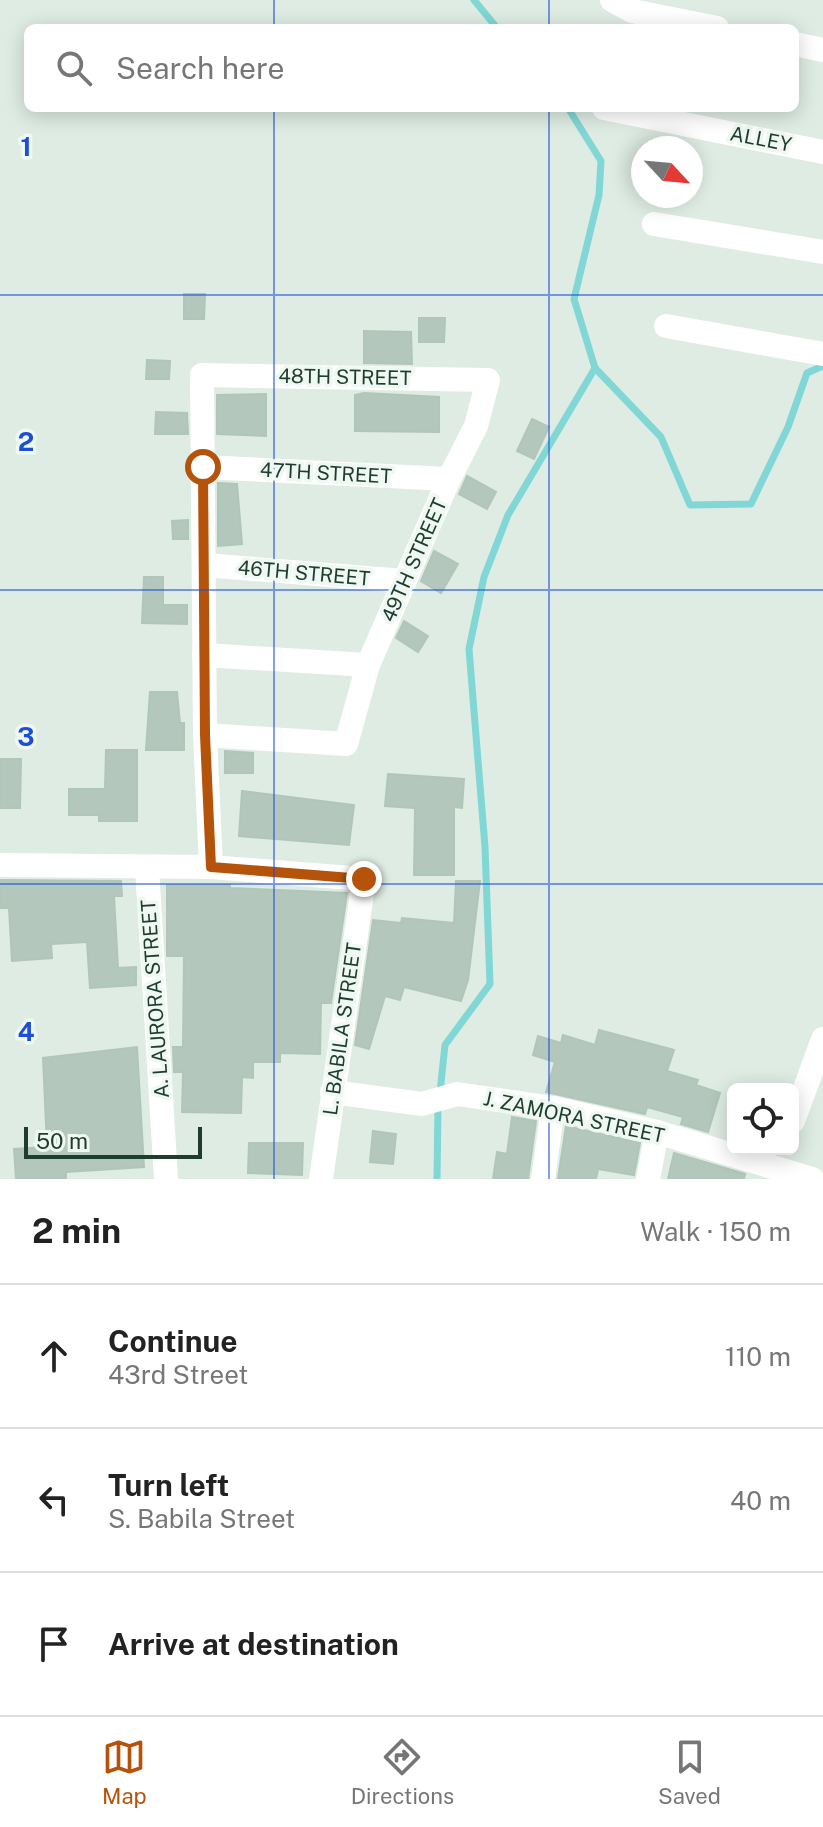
<!DOCTYPE html>
<meta charset="utf-8">
<style>
body{margin:0;font-family:"Public Sans",sans-serif;background:#f6f6f6;color:#222}
.controls{position:absolute;right:24px;bottom:24px;display:grid;overflow:hidden;border-radius:12px;box-shadow:0 4px 20px #0003}
.controls button{width:72px;height:72px;display:grid;place-items:center;padding:0;border:0;border-bottom:2px solid #e0e0e0;background:#fff;color:#222;font:40px sans-serif}
.compass{position:absolute;left:631px;top:136px;width:72px;height:72px;border-radius:50%;background:#fff;box-shadow:0 4px 20px #0003;rotate:116deg}
.scale{position:absolute;left:24px;bottom:20px;width:178px;box-sizing:border-box;padding-left:8px;border:4px solid #1e3d2f;border-top:0;font-size:22px;line-height:28px;white-space:nowrap;color:#1e3d2f;-webkit-text-stroke:6px #eff8f2;paint-order:stroke}
.stop{position:absolute;width:24px;height:24px;margin:-18px;border:6px solid #b45309;border-radius:50%;background:#fff}
.stop.end{background:#b45309;border-color:#fff;box-shadow:0 2px 8px #0008}
.list{margin:0;padding:0;list-style:none}
h2{display:flex;justify-content:space-between;align-items:center;height:104px;margin:0;padding:0 32px;font-size:34px}
h2 small{font-size:26px;font-weight:400;color:#767676}
.list li{display:grid;grid-template-columns:52px 1fr auto;gap:24px;align-items:center;box-sizing:border-box;height:144px;padding:0 32px;border-top:2px solid #e0e0e0}
.list b{display:block;font-size:30px;white-space:nowrap}
.list p{margin:0;font-size:26px;white-space:nowrap;color:#767676}
.list em{font-size:26px;font-style:normal;color:#767676}
.icon{flex:none;width:44px;height:44px;fill:none;stroke:currentColor;stroke-width:2;stroke-linecap:round;stroke-linejoin:round}
.map{position:relative;flex:none;width:823px;height:1179px;overflow:hidden}
.search{position:absolute;background:#fff;box-shadow:0 4px 20px #0003;left:24px;right:24px;top:24px;height:88px;display:flex;align-items:center;gap:20px;box-sizing:border-box;padding:0 28px;border-radius:12px;color:#767676;font-size:30px}
.sheet{height:536px;background:#fff}
nav{display:flex;justify-content:space-around;align-items:center;box-sizing:border-box;height:112px;border-top:2px solid #e0e0e0;background:#fff;font-size:22px;color:#767676}
nav a{display:grid;justify-items:center;gap:4px}
nav .on{color:#b45309}
.map>svg:first-child{display:block}
</style>
<div class="map">
<svg width="823" height="1179" viewBox="0 0 823 1179">
<rect width="100%" height="100%" fill="#deece3"/>
<g fill="none" stroke-linecap="round" stroke-linejoin="round">
<g stroke="#80d7d5" stroke-width="7">
<path d="M474,0l23,28"/>
<path d="M568,108l33,53 -2,34 -25,104 21,69 66,69 29,68 61,-1 37,-77 19,-54 16,-7"/>
<path d="M440,1092l5,-47 45,-61 -5,-137 -16,-198 15,-72 24,-62 87,-147"/>
<path d="M437,1179l1,-74"/>
</g>
</g>
<g fill="#b4c7bc" stroke="#b0c6b9" stroke-width="2">
<path d="M184,294h21l-1,25h-20z"/>
<path d="M419,318h26l-1,24h-25z"/>
<path d="M364,331l47,1 1,32 -48,-1z"/>
<path d="M147,360l23,1 -1,18h-23z"/>
<path d="M364,393l75,4v35l-84,-1v-36z"/>
<path d="M266,394v42l-49,-2v-39z"/>
<path d="M156,412l31,1 1,21h-33z"/>
<path d="M532,419l17,8 -15,32 -17,-8z"/>
<path d="M467,476l29,16 -9,17 -28,-15z"/>
<path d="M218,483l19,1 5,60 -24,2z"/>
<path d="M188,520v19h-15l-1,-18z"/>
<path d="M434,551l24,13 -17,29 -20,-12z"/>
<path d="M144,577h19v28h24v19l-45,-1z"/>
<path d="M404,621l24,15 -10,16 -22,-14z"/>
<path d="M150,692h27l3,31h4v27h-38z"/>
<path d="M106,750h31v71h-38v-6h-30v-26h36z"/>
<path d="M225,751l28,2v20h-28z"/>
<path d="M0,759h21l-1,49h-20z"/>
<path d="M388,774l76,5 -2,29 -8,-1v68h-40l1,-67 -30,-2z"/>
<path d="M242,791l112,14 -5,40 -110,-9z"/>
<path d="M0,880l121,1 1,15h-8l4,72 18,-1v18l-46,3 -3,-46 -36,2 1,14 -40,3 -3,-53h-9z"/>
<path d="M456,881h24l-12,99 -7,21 -57,-14 -4,13 -15,-4 -16,53 -14,-4 18,-125 28,3 1,-5 52,5z"/>
<path d="M167,885h63v3l117,5 -16,110h-10l-1,51 -40,-1v9h-27v16l-11,-1 -1,36 -59,-1 1,-40h-9l-1,-25h10l1,-91h-17z"/>
<path d="M599,1030l75,20 -7,21 31,9 -2,5 24,8 -12,39 -27,-8 2,-7 -36,-10 -2,7 -99,-22 9,-30 -22,-7 5,-19 23,7 2,-8 32,10z"/>
<path d="M137,1047l7,120 -78,5v7h-50l-2,-30 33,-2 -4,-89z"/>
<path d="M512,1117l24,4 -8,58h-35l4,-27 10,2z"/>
<path d="M566,1126l74,17 -6,32 -36,-6 -2,10h-38z"/>
<path d="M373,1131l23,3 -3,30 -23,-2z"/>
<path d="M249,1143h54l-1,32 -54,-2z"/>
<path d="M674,1153l71,21 -1,5h-76z"/>
</g>
<g fill="none" stroke-linecap="round" stroke-linejoin="round">
<g stroke="#fff" stroke-width="24">
<path d="M612,0l20,11 85,17"/>
<path d="M795,44l28,6"/>
<path d="M604,108l219,44"/>
<path d="M654,224l169,28"/>
<path d="M666,326l157,28"/>
<path d="M203,467l246,12"/>
<path d="M204,565l201,16"/>
<path d="M204,655l164,10"/>
<path d="M205,735l141,9 22,-79 81,-186 27,-53 12,-46 -286,-5 3,360 6,132"/>
<path d="M0,865l211,2 153,12 -43,300"/>
<path d="M147,868l19,311"/>
<path d="M332,1092l90,12 35,-10 96,14 104,24 155,47"/>
<path d="M793,1121l30,-82"/>
<path d="M543,1179l10,-71"/>
<path d="M648,1179l9,-47"/>
</g>
</g>
<g fill="none" stroke-linecap="round" stroke-linejoin="round">
<path stroke="#b45309" stroke-width="10" d="M203,467l2,268 6,132 153,12"/>
</g>
<path fill="none" stroke="#1d4ed8" stroke-width="2" stroke-opacity="0.55" d="M274,0v28M549,0v28M274,108v1071M549,108v1071M0,295h823M0,590h823M0,884h823"/>
<g text-anchor="middle" stroke-width="7" stroke-linejoin="round" paint-order="stroke">
<g font-size="20" fill="#1e3d2f" stroke="#eff8f2">
<text transform="translate(761 139) rotate(11)" y="7">ALLEY</text>
<text transform="translate(345 377) rotate(1)" y="7">48TH STREET</text>
<text transform="translate(326 473) rotate(3)" y="7">47TH STREET</text>
<text transform="translate(414 560) rotate(-66)" y="7">49TH STREET</text>
<text transform="translate(304 573) rotate(5)" y="7">46TH STREET</text>
<text transform="translate(155 999) rotate(-94)" y="7">A. LAURORA STREET</text>
<text transform="translate(342 1029) rotate(-82)" y="7">L. BABILA STREET</text>
<text transform="translate(574 1117) rotate(12)" y="7">J. ZAMORA STREET</text>
</g>
</g>
<g font-size="26" text-anchor="middle" font-weight="bold" fill="#1d4ed8" stroke="#eff8f2" stroke-width="7" stroke-linejoin="round" paint-order="stroke">
<text x="26" y="156">1</text>
<text x="26" y="451">2</text>
<text x="26" y="746">3</text>
<text x="26" y="1041">4</text>
</g>
</svg>
<div class="controls">
<button><svg class="icon" aria-label="locate" viewBox="0 0 24 24"><circle cx="12" cy="12" r="6"/><path d="M12 2v4M12 18v4M2 12h4M18 12h4"/></svg></button>
</div>
<svg class="compass" viewBox="-18 -18 36 36"><path d="M0-13l5 13h-10z" fill="#e53935"/><path d="M0 13l5-13h-10z" fill="#767676"/></svg>
<div class="scale">50 m</div>
<div class="stop" style="left:203px;top:467px"></div>
<div class="stop end" style="left:364px;top:879px"></div>
<div class="search"><svg class="icon" aria-label="search" viewBox="0 0 24 24"><circle cx="10" cy="10" r="6"/><path d="M15 15l6 6"/></svg>Search here</div>
</div>
<section class="sheet">
<h2>2 min<small>Walk · 150 m</small></h2>
<ul class="list">
<li><svg class="icon" aria-label="ahead" viewBox="0 0 24 24"><path d="M12 20V5M6 11l6-6 6 6"/></svg><div><b>Continue</b><p>43rd Street</p></div><em>110 m</em></li>
<li><svg class="icon" aria-label="left" viewBox="0 0 24 24"><path d="M17 20v-9H6M10 6l-5 5 5 5"/></svg><div><b>Turn left</b><p>S. Babila Street</p></div><em>40 m</em></li>
<li><svg class="icon" aria-label="arrive" viewBox="0 0 24 24"><path d="M6 21V4h12l-3 4 3 4H6"/></svg><div><b>Arrive at destination</b></div></li>
</ul>
</section>
<nav>
<a class="on"><svg class="icon" aria-label="map" viewBox="0 0 24 24"><path d="M3 6l6-2 6 2 6-2v14l-6 2-6-2-6 2zM9 4v14M15 6v14"/></svg>Map</a>
<a><svg class="icon" aria-label="directions" viewBox="0 0 24 24"><path d="M12 3l9 9-9 9-9-9zM9 14v-3h6M13 9l2 2-2 2"/></svg>Directions</a>
<a><svg class="icon" aria-label="saved" viewBox="0 0 24 24"><path d="M7 4h10v16l-5-4-5 4z"/></svg>Saved</a>
</nav>
